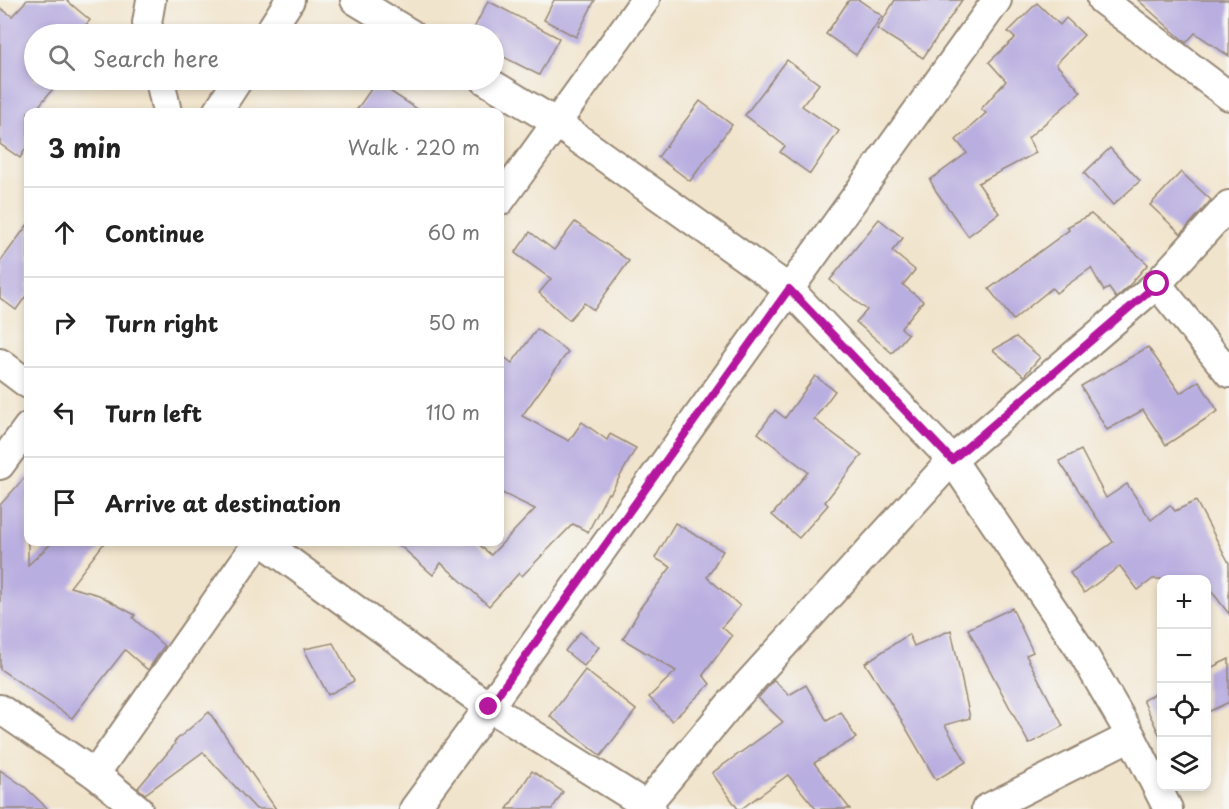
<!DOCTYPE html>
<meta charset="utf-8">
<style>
body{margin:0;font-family:"Playpen Sans",sans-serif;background:#f2f2f2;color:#222}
.controls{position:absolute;right:18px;bottom:18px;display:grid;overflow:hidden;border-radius:12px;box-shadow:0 3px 9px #0003}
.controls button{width:54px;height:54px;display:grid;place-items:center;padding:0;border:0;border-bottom:2px solid #e0e0e0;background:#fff;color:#222;font:30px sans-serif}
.stop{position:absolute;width:18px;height:18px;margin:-14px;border:4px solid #b5179e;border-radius:50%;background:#fff}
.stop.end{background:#b5179e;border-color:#fff;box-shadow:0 2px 6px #0008}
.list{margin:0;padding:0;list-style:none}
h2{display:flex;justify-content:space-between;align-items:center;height:78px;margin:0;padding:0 24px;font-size:26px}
h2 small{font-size:20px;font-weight:400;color:#767676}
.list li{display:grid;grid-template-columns:39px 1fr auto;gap:18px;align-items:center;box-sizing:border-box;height:90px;padding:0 24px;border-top:2px solid #e0e0e0}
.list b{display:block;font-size:22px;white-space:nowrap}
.list em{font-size:20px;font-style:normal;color:#767676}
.icon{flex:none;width:33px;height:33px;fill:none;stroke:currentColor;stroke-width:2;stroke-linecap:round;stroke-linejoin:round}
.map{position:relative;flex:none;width:1229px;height:809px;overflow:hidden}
.search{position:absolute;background:#fff;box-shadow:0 3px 9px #0003;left:24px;top:24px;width:480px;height:66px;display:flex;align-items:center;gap:15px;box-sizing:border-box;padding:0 21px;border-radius:33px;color:#767676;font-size:22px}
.panel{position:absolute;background:#fff;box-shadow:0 3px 9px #0003;left:24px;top:108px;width:480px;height:438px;border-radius:12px}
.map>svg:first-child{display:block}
</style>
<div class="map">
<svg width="1229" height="809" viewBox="0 0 1229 809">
<rect width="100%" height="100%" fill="#f6f6f2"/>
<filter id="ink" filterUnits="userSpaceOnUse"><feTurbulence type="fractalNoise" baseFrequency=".0167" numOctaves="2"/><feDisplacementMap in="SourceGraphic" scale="12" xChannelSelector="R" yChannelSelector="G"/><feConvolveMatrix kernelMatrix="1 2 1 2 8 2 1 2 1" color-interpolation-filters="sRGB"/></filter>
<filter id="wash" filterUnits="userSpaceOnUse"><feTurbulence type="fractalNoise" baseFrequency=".008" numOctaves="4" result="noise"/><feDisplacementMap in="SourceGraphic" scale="24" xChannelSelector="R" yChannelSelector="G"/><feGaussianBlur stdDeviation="1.35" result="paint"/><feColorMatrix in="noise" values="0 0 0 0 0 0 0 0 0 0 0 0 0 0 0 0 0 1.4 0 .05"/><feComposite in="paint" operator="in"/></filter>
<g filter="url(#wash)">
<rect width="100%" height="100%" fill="#f1e4cc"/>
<g id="blocks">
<g fill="#b9aee0">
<path d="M27,0h39l24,20 -12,14h-44v46h26l-26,32h-6v33l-8,13 -20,-14v-136l12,8z"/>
<path d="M554,0h41l-19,37 -32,-17z"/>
<path d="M849,0h10l23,16 -26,39 -30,-21z"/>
<path d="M895,0h67l-39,58 -46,-29z"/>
<path d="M1138,0h91v56l-34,-23 -9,10z"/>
<path d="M488,1l71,37 -20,37 -45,-23v-18h-23z"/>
<path d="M1037,3l23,22 6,-7 18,17 -28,29 25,28 -53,46 8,15 -58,30 21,30 -31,23 -32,-45 -6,-11 37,-27 -11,-13 30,-27 -5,-4 25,-28 -17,-19 26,-24 -7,-6z"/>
<path d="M787,60l32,24 -17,22 37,25 -29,43 -30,-22 5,-6 -40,-31z"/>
<path d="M376,82l46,30h-67z"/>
<path d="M700,101l32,24 -42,56 -32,-24z"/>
<path d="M1110,148l30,33 -27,24 -29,-32z"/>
<path d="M1181,172l30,28 -30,34 -31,-29z"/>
<path d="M1091,214l57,50 -21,24 -11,10 -7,-10 -5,3 -13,-23 -35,25 -4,-5 -39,32 -24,-31 80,-59 -2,-3z"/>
<path d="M879,219l24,19 -11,13 23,19 -12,15 20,16 -22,27 7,6 -16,19 -36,-31 11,-12 -37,-30z"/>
<path d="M575,222l54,39 -35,49 -10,-7 -15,17 -30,-27 12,-14 -36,-26 15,-21 24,18z"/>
<path d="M28,224v69l-12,17 -16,-12v-36z"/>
<path d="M537,329l31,23 -46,64 47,25 13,-19 25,18 3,-6 26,14 -26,46 -2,-1 -20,39 -15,-8 -51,52 -3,-3 -30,33 -48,-43 -8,12 -37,-33h80l15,13 44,-46 -35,-17v-138l12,9z"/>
<path d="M1016,337l24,20 -16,19 -31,-26z"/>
<path d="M1148,347l32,46 19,-12 19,30 -52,34 -23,-35 -36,20 -26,-44z"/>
<path d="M815,376l20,15 -21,28 48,36 -37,47 3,3 -29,33 -27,-23 36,-43 -50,-39 17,-23 10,8z"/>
<path d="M1081,450l25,48 21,-14 24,36 19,-15 5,6 21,-10 33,62v51l-23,-30v-5h-53l-15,11 -18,-24 -36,27 -14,-20 43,-31 -54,-81z"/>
<path d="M28,474v91l25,-23h52l-35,45 29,8 36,20 -2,3 31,28 -16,24 -23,-20 -53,68 -72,-49v-164z"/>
<path d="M675,523l48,28 -16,26 33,29 -18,21 10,9 -29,39 7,9 -38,37 -23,-24 27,-26 -53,-32 15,-26 -1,-1 34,-45 -16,-9z"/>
<path d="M1012,608l21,44 -7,3 37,71 -34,18 -61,-115z"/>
<path d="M951,630l19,88 -25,7 21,37 -30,18 -37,-64 -34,-53 44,-29 5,12z"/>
<path d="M580,632l19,15 -15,19 -19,-15z"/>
<path d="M333,643l21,38 -26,14 -24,-46z"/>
<path d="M1229,659v43l-23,11v-43z"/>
<path d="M585,670l51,40 -35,46 -51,-40z"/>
<path d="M774,680l15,15 17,-10 21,36 14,-9 15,26 -42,25 36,46h-34l-28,-34 -47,34h-3l-26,-36 71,-51 -25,-24z"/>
<path d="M1161,691v44l-1,1 -17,-36z"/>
<path d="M209,712l67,97h-20l-53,-57 -58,42 -7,-6 37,-44 -1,-2z"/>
<path d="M0,770l25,17 23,22h-48z"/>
<path d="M532,771l31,21 -11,17h-45z"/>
</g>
</g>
</g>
<g filter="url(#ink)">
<use href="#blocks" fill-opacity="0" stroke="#968775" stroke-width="1.5"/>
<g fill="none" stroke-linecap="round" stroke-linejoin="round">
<g stroke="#968775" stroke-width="32">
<g id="street">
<path d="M355,0l56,34"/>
<path d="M1102,0l127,96"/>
<path d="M150,34l-3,-11 4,-23"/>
<path d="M268,34l22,-34"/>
<path d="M160,80l7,32"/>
<path d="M485,80l70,42 234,167 163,171 132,195 47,81 37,73"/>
<path d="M217,112l21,-32"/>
<path d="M500,201l145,-201"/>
<path d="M1157,284l72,89"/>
<path d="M0,363l28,21"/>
<path d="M0,465l28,-38"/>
<path d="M263,542l226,165 163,102"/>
<path d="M0,709l95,65 43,35"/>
<path d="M95,774l163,-232"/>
<path d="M647,804l89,-107 216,-237 205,-176 72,-79"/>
<path d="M414,809l75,-102 508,-707"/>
<path d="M986,809l145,-73"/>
</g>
</g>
<use href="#street" stroke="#fff" stroke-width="28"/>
</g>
</g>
<g fill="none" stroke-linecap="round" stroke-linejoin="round" filter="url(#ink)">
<path stroke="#b5179e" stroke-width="8" d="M489,707l300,-418 163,171 205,-176"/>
</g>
</svg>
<div class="controls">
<button>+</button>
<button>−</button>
<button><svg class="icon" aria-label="locate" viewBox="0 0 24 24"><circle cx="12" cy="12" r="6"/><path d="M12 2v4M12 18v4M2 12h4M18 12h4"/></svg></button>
<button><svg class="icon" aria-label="layers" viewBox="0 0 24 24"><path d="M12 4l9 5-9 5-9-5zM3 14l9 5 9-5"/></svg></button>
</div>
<div class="stop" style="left:1157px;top:284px"></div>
<div class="stop end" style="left:489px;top:707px"></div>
<div class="search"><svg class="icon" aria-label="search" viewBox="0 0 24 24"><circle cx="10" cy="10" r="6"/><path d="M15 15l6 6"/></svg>Search here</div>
<section class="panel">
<h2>3 min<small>Walk · 220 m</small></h2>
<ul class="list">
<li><svg class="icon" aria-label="ahead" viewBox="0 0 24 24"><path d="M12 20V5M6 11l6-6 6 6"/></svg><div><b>Continue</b></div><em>60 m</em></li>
<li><svg class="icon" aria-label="right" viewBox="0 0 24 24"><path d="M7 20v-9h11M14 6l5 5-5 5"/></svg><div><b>Turn right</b></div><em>50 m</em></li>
<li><svg class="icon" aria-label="left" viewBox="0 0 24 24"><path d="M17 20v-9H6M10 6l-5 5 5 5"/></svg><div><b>Turn left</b></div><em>110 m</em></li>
<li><svg class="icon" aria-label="arrive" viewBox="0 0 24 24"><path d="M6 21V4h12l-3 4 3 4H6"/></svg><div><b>Arrive at destination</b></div></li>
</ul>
</section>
</div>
